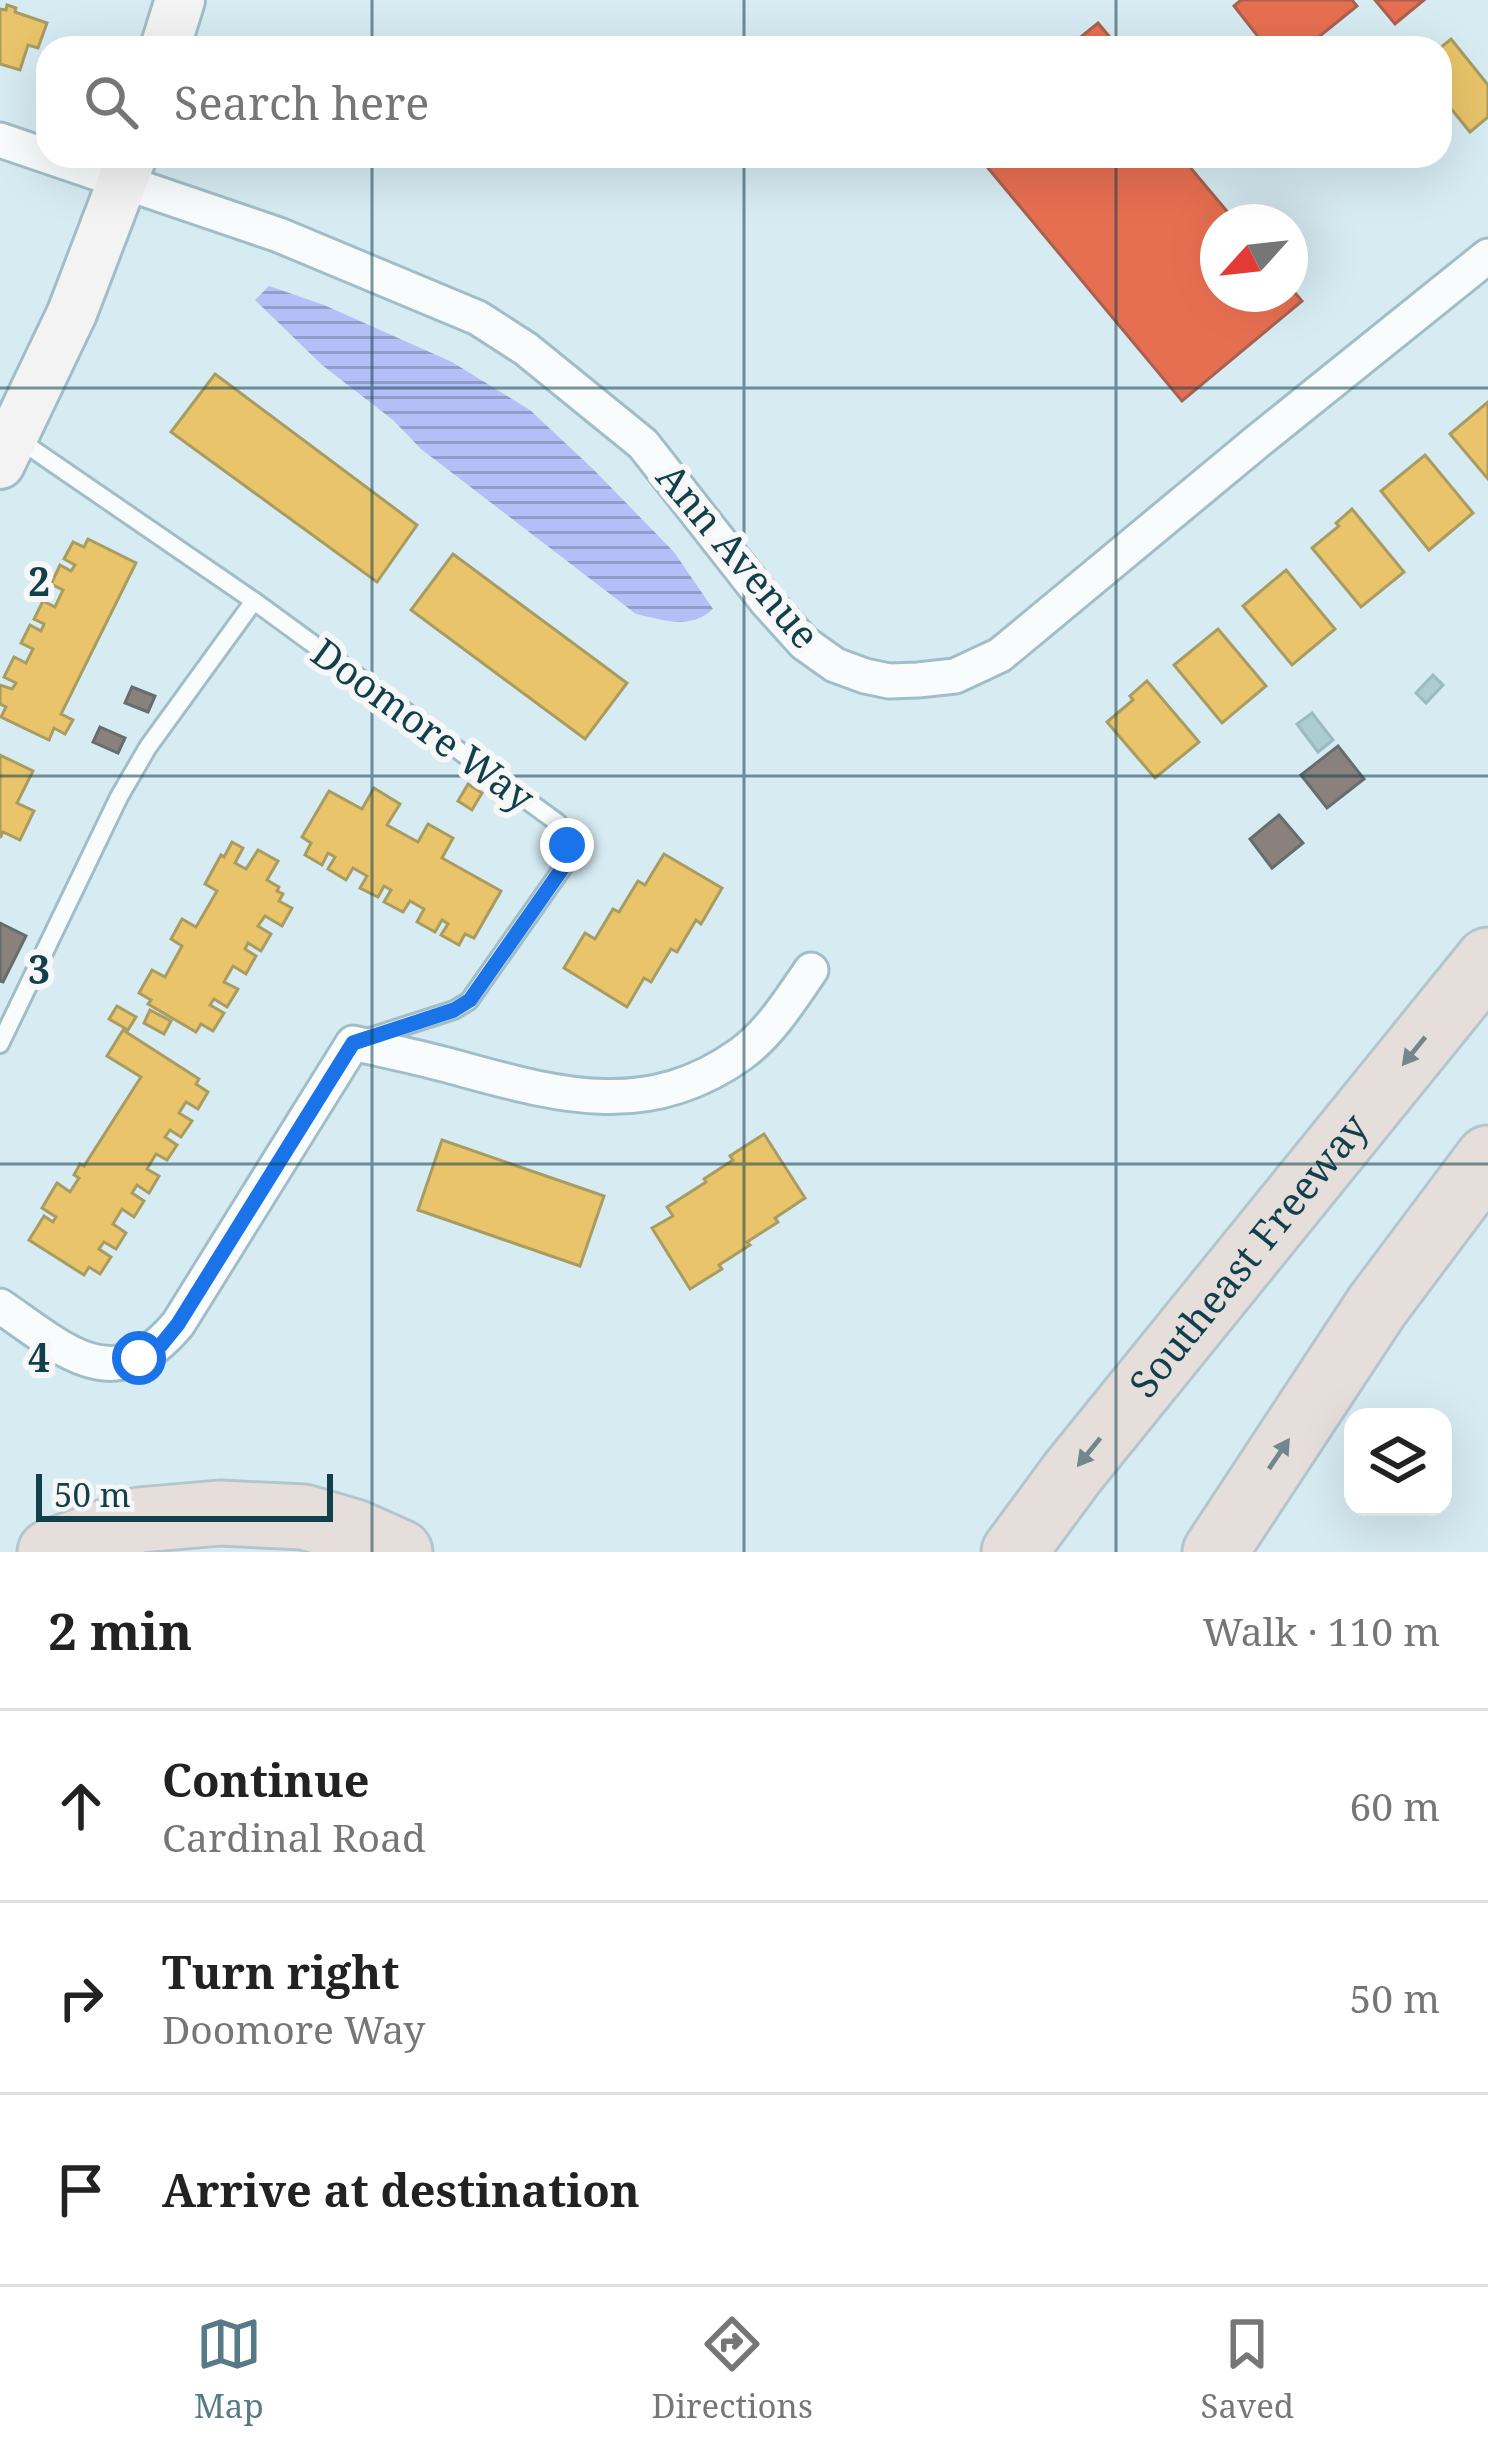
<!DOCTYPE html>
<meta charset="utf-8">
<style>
body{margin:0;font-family:"Noto Serif",serif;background:#f6f6f6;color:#222}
.controls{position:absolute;right:36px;bottom:36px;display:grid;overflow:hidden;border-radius:24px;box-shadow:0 12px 48px #0002}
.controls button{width:108px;height:108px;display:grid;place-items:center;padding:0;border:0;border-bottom:3px solid #e0e0e0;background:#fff;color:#222;font:60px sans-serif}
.compass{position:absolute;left:1200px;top:204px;width:108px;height:108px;border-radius:50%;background:#fff;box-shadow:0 12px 48px #0002;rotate:243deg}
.scale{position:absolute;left:36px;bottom:30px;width:297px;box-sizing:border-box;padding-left:12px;border:6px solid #113f4c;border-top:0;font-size:33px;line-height:42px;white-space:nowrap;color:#113f4c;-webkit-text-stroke:9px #f7f7f7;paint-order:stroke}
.stop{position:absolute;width:36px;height:36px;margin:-27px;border:9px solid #1a73e8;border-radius:50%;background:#fff}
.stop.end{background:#1a73e8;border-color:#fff;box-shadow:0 3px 12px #0008}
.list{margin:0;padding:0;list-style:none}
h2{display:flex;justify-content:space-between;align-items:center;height:156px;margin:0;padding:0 48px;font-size:51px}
h2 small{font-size:39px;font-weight:400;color:#767676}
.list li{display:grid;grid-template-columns:78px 1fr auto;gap:36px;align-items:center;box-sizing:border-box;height:192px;padding:0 48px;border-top:3px solid #e0e0e0}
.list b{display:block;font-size:45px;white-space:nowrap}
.list p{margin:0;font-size:39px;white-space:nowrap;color:#767676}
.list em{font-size:39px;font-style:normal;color:#767676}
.icon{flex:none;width:66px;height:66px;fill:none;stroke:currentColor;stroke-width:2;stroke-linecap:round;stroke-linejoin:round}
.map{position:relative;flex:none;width:1488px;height:1552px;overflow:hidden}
.search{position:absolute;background:#fff;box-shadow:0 12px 48px #0002;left:36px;right:36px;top:36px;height:132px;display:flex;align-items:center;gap:30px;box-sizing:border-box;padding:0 42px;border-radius:36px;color:#767676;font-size:45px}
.sheet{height:732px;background:#fff}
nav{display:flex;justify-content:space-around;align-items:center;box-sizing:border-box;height:168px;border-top:3px solid #e0e0e0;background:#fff;font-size:33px;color:#767676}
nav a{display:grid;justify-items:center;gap:6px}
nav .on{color:#567b86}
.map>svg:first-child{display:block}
</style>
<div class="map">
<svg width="1488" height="1552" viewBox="0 0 1488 1552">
<defs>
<pattern id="water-rules" width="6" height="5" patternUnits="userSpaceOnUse" patternTransform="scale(3)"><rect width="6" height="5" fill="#b5bff7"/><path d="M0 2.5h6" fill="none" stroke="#929dca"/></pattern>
</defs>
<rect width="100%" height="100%" fill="#d7ebf3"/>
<path fill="url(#water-rules)" d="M269,286l55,19 128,57 78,48 63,59 81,83 39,57c-22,21 -50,11 -77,5l-215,-165 -28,-29 -71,-55 -67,-65z"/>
<g fill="#e9c46a" stroke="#a89c61" stroke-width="3">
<path d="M7,5l9,3 -1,4 32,11 -9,25 -10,-3 -8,25 -20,-6v-55l6,1z"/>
<path d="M1451,39l37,46v32l-18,15 -30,-37v-47z"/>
<path d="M215,374l202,151 -40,57 -206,-150z"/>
<path d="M1488,402v77l-38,-45z"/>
<path d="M1425,455l48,58 -44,37 -48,-59z"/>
<path d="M1352,509l52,63 -43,35 -49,-59 27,-22 -3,-3z"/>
<path d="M88,539l48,24 -75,151 12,6 -8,14 -11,-6 -5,12 -48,-23 5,-10 -6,-3v-19l12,4 4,-6 -12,-6 10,-20 12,6 7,-14 -12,-6 9,-18 11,6 3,-7 -10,-5 9,-18 12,6 8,-17 -12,-6 9,-19 11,6 4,-6 -11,-6 9,-17 11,5z"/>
<path d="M453,554l174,129 -42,56 -174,-129z"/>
<path d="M1286,570l49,59 -43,36 -49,-59z"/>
<path d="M1218,629l48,57 -44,37 -48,-58z"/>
<path d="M1147,681l52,61 -44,36 -48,-56 26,-22 -3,-4z"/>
<path d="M0,755l33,16 -16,32 17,8 -14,29 -17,-8 -3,6z"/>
<path d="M468,784l14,9 -10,17 -14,-9z"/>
<path d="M374,788l26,16 -13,21 31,17 10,-18 25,14 -11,20 59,33 -27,47 -9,-4 -6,11 -18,-10 7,-11 -6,-4 -7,12 -18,-10 7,-13 -14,-8 -7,11 -19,-10 7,-12 -7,-4 -6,11 -18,-9 7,-12 -14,-8 -7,12 -18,-11 7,-12 -7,-4 -6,12 -17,-10 6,-12 -9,-6 27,-46 33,18z"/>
<path d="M232,842l11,6 -8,15 11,6 12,-19 20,11 -11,19 12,7 -2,4 6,3 -4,7 13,7 -10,18 -17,-10 -7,10 13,8 -10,17 -13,-8 -3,6 11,7 -10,18 -13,-8 -9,16 14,7 -11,18 -13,-8 -4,6 14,8 -11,18 -12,-7 -5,8 -48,-28 3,-4 -12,-7 13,-23 13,7 17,-31 -11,-7 11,-20 14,8 21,-36 -12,-7 16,-29 3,2z"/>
<path d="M664,854l58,34 -21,36 -5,-4 -19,32 -6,-3 -20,33 -7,-4 -17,29 -63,-39 21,-35 10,6 18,-30 6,3 19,-31 7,4z"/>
<path d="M117,1006l19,11 -8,13 -19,-11z"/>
<path d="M150,1010l21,11 -7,13 -20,-11z"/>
<path d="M123,1030l76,49 -3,5 12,8 -10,17 -12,-7 -7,11 13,8 -11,16 -11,-7 -5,7 12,8 -10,15 -11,-6 -9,15 12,7 -10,17 -12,-8 -5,8 12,8 -10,16 -12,-8 -9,15 13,9 -10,16 -12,-7 -5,7 12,8 -11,17 -11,-7 -5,8 -55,-35 15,-24 9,6 3,-5 -14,-9 15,-25 13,9 9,-14 -5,-3 6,-11 4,2 57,-89 -34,-21z"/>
<path d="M764,1134l41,64 -30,20 3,4 -31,20 3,3 -31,20 3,4 -32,20 -38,-61 21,-12 -6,-9 39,-25 -2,-3 29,-19 -3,-4z"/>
<path d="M442,1140l162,56 -24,70 -162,-56z"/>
</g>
<g fill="#e76f51" stroke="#a76150" stroke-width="3">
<path d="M1241,0h111l5,6 -52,42h-38l-33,-42z"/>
<path d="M1375,0h49l-29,24z"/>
<path d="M1098,23l21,25h-52z"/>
<path d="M978,156h216l3,4 -8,6 47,56h-18v72h72v-7l12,14 -120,100z"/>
</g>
<g fill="#8a817c" stroke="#666d6e" stroke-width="3">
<path d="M132,687l23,9 -7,16 -23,-9z"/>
<path d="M100,727l25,11 -7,15 -25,-11z"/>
<path d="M1338,746l26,33 -37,29 -26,-33z"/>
<path d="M1279,815l24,28 -31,25 -22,-29z"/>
<path d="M0,923l26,13 -23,46 -3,-1z"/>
</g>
<g fill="#acccd1" stroke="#9abbbf" stroke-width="3">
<path d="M1433,675l10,10 -17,18 -10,-10z"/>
<path d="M1312,713l21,27 -15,12 -21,-28z"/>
</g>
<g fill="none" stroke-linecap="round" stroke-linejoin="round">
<g stroke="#a1bec8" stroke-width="22">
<g id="lane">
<path d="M15,437l239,164 304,222 9,23 -3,20 -95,135 -15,9 -90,29"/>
<path d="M0,1044l119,-247 29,-50 106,-146"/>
</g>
</g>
<g stroke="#a1bec8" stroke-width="39">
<g id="street">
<path d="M0,140l279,95 199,83 48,31 117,95 124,158 37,41 31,22 30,11 24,5 29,-1 37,-4 45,-21 258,-214 230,-185"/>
<path d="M0,1306c63,43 114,95 178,18l175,-281c30,7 60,13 90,21 105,28 199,61 298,-10 29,-21 50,-55 70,-84"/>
</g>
</g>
<g stroke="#a1bec8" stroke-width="54">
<g id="secondary">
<path d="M165,48l15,-48"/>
<path d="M0,464l72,-151 60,-157"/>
</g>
</g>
<g stroke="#b4c6cd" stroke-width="69">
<g id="highway">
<path d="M50,1552l89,-32 81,-7 84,4 51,15 45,20"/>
<path id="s1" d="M1014,1552l59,-80 415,-512"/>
<path d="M1215,1552l162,-246 111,-148"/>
</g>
</g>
<use href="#lane" stroke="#f9fcfd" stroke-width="16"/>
<use href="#street" stroke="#f9fcfd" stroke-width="33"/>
<use href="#secondary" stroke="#f3f3f3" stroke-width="48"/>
<use href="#highway" stroke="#e6dedb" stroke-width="63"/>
</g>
<defs><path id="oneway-solid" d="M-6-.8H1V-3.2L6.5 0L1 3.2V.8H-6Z" transform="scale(3)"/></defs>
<g fill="#71878c">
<use href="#oneway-solid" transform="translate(1414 1051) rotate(129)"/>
<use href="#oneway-solid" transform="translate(1089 1452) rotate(129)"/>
<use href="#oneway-solid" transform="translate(1279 1454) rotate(-56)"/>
</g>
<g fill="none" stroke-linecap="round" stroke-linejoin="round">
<path stroke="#1a73e8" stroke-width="15" d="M139,1358l22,-13 17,-21 175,-281 101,-33 16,-10 94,-134 3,-21"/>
</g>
<path fill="none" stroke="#113f4c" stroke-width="3" stroke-opacity="0.55" d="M372,0v48M744,0v48M1116,0v48M372,156v1396M744,156v1396M1116,156v1396M0,388h1488M0,776h1488M0,1164h1488"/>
<g text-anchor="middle" stroke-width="12" stroke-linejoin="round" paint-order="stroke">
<g font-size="39" fill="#113f4c" stroke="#f7f7f7">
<text transform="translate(738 556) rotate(50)" y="14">Ann Avenue</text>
<text transform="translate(423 725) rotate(36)" y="14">Doomore Way</text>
<text dy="14" stroke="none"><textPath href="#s1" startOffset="378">Southeast Freeway</textPath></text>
</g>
</g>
<g font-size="39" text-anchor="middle" font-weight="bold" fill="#113f4c" stroke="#f7f7f7" stroke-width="12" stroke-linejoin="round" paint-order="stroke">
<text x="39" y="596">2</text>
<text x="39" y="984">3</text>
<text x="39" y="1372">4</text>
</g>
</svg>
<div class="controls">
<button><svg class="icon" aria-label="layers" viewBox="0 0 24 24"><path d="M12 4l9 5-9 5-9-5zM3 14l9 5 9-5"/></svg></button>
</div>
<svg class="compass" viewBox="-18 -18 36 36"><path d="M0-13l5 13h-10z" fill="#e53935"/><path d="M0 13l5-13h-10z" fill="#767676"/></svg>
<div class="scale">50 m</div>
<div class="stop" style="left:139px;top:1358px"></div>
<div class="stop end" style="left:567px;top:845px"></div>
<div class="search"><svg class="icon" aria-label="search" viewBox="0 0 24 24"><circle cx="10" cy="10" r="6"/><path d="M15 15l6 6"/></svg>Search here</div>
</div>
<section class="sheet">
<h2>2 min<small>Walk · 110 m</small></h2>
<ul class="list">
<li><svg class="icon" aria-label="ahead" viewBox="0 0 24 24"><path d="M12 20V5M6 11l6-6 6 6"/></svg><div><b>Continue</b><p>Cardinal Road</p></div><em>60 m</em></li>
<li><svg class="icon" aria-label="right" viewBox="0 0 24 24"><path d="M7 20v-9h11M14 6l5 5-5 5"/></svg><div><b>Turn right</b><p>Doomore Way</p></div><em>50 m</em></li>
<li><svg class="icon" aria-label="arrive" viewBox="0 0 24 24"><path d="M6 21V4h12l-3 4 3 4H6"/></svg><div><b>Arrive at destination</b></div></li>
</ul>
</section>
<nav>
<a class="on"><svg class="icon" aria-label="map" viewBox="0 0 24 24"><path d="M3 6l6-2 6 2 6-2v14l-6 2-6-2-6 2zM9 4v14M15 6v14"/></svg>Map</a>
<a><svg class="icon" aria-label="directions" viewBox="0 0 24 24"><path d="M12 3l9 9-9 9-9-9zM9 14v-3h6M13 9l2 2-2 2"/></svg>Directions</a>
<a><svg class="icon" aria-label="saved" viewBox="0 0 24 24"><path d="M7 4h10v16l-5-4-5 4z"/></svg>Saved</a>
</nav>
